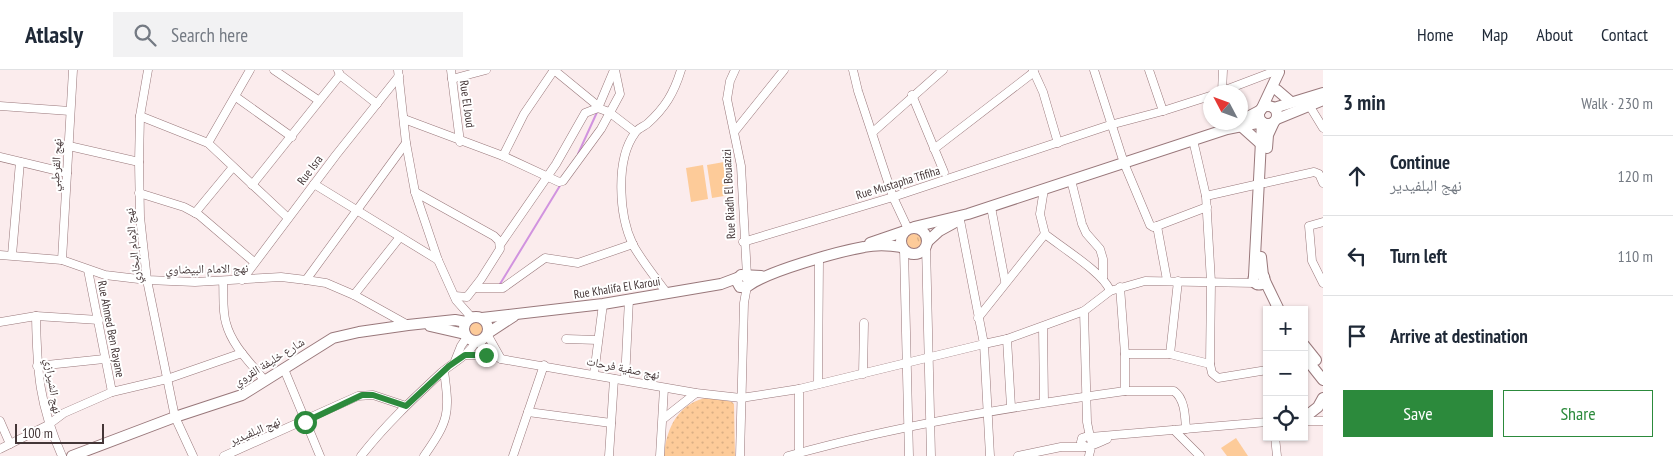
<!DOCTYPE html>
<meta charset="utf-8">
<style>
body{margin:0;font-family:"PT Sans Narrow","Noto Naskh Arabic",sans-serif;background:#f2f2f3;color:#1f2937}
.controls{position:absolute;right:15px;bottom:15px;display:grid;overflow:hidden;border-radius:0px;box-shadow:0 1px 4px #0004}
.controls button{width:45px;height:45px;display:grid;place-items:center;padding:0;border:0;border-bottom:1px solid #e0e1e3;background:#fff;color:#1f2937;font:25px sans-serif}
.compass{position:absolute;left:1203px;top:15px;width:45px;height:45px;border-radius:50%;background:#fff;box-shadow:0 1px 4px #0004;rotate:311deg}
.scale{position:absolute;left:15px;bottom:12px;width:89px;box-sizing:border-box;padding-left:5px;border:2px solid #443637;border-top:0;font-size:14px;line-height:18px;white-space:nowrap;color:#443637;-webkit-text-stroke:4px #fff;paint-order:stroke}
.stop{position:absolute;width:15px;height:15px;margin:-11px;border:4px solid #2c8a3c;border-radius:50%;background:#fff}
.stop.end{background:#2c8a3c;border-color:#fff;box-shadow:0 1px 5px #0008}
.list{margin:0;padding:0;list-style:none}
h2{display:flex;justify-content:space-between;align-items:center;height:65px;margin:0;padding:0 20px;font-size:21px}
h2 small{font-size:16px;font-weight:400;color:#747a83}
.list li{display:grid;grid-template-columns:32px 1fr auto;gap:15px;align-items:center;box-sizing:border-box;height:80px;padding:0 20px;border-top:1px solid #e0e1e3}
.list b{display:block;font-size:19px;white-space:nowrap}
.list p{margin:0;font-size:16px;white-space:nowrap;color:#747a83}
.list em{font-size:16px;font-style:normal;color:#747a83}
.actions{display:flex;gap:10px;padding:15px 20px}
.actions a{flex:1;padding:11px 0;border:1px solid #2c8a3c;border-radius:0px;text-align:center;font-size:18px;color:#2c8a3c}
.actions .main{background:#2c8a3c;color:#fff}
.icon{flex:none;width:28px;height:28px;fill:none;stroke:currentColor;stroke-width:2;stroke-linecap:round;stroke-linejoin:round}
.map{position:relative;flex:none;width:1323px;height:386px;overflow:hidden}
header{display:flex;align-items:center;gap:30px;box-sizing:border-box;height:70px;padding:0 25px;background:#fff;border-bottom:1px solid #e0e1e3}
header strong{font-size:24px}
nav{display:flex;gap:28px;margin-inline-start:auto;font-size:18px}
.search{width:350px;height:45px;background:#f2f2f3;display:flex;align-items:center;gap:12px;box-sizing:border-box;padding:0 18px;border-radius:0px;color:#747a83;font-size:19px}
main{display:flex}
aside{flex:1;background:#fff}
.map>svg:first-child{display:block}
</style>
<header>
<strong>Atlasly</strong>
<div class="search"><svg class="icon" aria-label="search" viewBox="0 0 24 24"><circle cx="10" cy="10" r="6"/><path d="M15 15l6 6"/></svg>Search here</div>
<nav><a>Home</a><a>Map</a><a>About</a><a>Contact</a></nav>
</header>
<main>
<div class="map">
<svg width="1323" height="386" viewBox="0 0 1323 386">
<defs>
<pattern id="grass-tufts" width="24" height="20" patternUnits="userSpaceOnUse" patternTransform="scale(1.25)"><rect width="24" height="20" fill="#fdcb99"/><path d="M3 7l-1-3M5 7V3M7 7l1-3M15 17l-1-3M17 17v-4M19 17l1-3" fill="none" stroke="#daaf84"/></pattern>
<pattern id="park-dots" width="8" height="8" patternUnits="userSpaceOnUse" patternTransform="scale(1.25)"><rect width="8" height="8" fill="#fdcb99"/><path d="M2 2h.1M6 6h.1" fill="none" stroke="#daaf84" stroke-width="1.8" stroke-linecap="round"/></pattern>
</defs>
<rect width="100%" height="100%" fill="#fbeced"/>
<g fill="url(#grass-tufts)">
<circle cx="914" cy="171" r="8"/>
<circle cx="477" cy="259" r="8"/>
</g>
<path fill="url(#park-dots)" d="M710,327l22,5 2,2 1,52h-71c2,-29 15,-54 46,-59z"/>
<g fill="#fdcb99">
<path d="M724,92l6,33 -18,3 -5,-33z"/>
<path d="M703,95l5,34 -17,3 -5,-34z"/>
<path d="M1236,368l12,18h-21l-6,-8z"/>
</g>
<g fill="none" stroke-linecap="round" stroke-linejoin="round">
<g stroke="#d193df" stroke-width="2">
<path d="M578,84l20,-44"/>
<path d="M500,214l61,-100"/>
</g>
<g stroke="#99787b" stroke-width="9">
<g id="minor">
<path d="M148,0l-8,46 -1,46 1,55 7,63 28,137 18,39"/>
<path d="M274,0l44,30"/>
<path d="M338,0l2,5 37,29"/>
<path d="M398,0l8,73 9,49 23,68 18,40 16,18"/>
<path d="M451,0l9,72"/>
<path d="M554,0l44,36"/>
<path d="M614,0l-16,38 11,4 26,20"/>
<path d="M735,0l-5,11 -3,18 14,67 6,110"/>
<path d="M853,0l5,21 35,106 15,32"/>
<path d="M1033,0l10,22 15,51"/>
<path d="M1094,0l30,93 26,62 3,2 4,-1 10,54"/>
<path d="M452,9l34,-9"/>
<path d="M1220,22l58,-22"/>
<path d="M1222,22l1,-22"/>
<path d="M912,25l32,77"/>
<path d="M236,27l56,40"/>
<path d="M1309,35l14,23"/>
<path d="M0,36l70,5"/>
<path d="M1163,41l47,-15"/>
<path d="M140,46l68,27 80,75"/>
<path d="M404,49l99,37 56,26 4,-1 38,-52 19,-35 -5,-24"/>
<path d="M735,61l49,-61"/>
<path d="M873,62l70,-62"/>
<path d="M1193,70l13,56"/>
<path d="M208,73l42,-73"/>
<path d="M69,76l70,16"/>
<path d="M934,79l100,-77"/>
<path d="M503,86l21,-42 30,-44"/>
<path d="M0,87l67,16"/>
<path d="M1071,110l11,44 4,9 14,16 3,10v19"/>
<path d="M1265,113l49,-11 5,2 4,9"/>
<path d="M314,114l124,76"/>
<path d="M1259,114l-53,12 5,86 -1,82 2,9 6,5 49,-8"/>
<path d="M252,115l88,-110"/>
<path d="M415,122l79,44 5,5 1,8 -19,30 -14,18 -12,-1"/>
<path d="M139,123l45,14 15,8 55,47"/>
<path d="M991,137l14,74"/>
<path d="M195,143l38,-46"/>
<path d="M1323,152l-14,4 3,35 11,22"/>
<path d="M1157,156l50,-19"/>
<path d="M1045,164c16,13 60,40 65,57l35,-10 110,2"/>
<path d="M743,172l150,-45 217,-72 53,-14 -14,-41"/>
<path d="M500,175l56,-81 29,-51 13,-5"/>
<path d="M926,175l5,211"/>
<path d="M904,179l5,207"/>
<path d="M0,185l62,5 43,15 42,5 48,2 86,-5 25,3 20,3 28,12 54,30"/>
<path d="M12,185l8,-93"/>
<path d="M62,190l11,-190"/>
<path d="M88,200l24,122"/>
<path d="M242,210l94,-125 63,-79"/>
<path d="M306,210l100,-137"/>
<path d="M223,211c1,13 -1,29 3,42 6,23 25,40 39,58"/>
<path d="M1120,217l5,67"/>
<path d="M475,218h28l42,-30 33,5 55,-19"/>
<path d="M666,222c-11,-15 -24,-31 -33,-47 -14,-29 -18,-85 2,-112 2,-4 8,-6 12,-9 18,-16 27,-31 34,-54"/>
<path d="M354,225l46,-58"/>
<path d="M1084,241l3,111 3,15 177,-15"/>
<path d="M36,246c1,55 3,89 26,140"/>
<path d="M978,248l67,-84 -5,-20 4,-25"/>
<path d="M0,252l36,-6 63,4"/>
<path d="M1043,257l1,75"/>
<path d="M487,264l14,25"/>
<path d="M566,269l32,1"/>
<path d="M1007,269l4,68"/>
<path d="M478,271l6,8 17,10 195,34 45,5 58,-9"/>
<path d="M1170,284l8,-73"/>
<path d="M465,285l28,1"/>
<path d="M455,291l6,-15 6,-9"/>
<path d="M37,296l67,-7"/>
<path d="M284,299l36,87"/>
<path d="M594,304l9,-70"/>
<path d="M863,304l1,-51"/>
<path d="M625,310l4,-81"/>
<path d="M818,313l1,-123"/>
<path d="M1125,321h49c11,8 11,25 12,38"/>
<path d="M528,342l83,11"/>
<path d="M663,349l33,-26"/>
<path d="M0,351l10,23"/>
<path d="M1304,351h19"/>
<path d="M1174,360l26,26"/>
<path d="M1275,367l2,19"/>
<path d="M0,379l48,-24 16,-12 48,-21 55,-13 75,-26"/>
<path d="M224,386l134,-60 15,-1 33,11"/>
<path d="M361,386c24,-31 52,-57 81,-84 12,-10 27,-17 34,-31"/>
<path d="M424,386c25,-36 26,-42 20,-85"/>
<path d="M513,386l31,-91"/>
<path d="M609,386l5,-77"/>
<path d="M660,386l4,-68"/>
<path d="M740,386l4,-153 3,-17"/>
<path d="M788,386c111,-31 223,-49 337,-65v-37h45l40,10"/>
<path d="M799,386v-67l185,-45 -24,-124"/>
<path d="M990,386l-6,-112 23,-5 77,-28 26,-20"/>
<path d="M1018,386l43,-9h23"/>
<path d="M1089,386c1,-7 6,-15 -1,-20l-6,2 -1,4 4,5c8,-1 15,-5 22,-8"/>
</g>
</g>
<g stroke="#99787b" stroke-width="12">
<g id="major">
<path d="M1277,20l14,12"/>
<circle cx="1268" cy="45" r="9"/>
<path d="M1262,38l17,-36"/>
<path d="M1274,38l49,-15"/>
<path d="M1277,49l46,-19"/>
<path d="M1240,51l21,-11"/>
<path d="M1242,57l19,17"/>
<path d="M1267,78l1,-13 6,-13"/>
<path d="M914,157l54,-13 259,-85 35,-7 -8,154"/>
<circle cx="914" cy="171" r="13"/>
<path d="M927,172l12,-11 20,-11"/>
<path d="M870,173l35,-12"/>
<path d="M1261,187l2,19"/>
<circle cx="1259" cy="209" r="5.5"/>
<path d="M747,206l2,8 -4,3h-5l-4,-7 5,-5 20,1"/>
<path d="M1264,209l15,31"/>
<path d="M748,216c20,-15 89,-34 116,-39 13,-3 26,-2 38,0"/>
<circle cx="476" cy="259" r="12"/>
<path d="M482,248l121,-14 118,-20 16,-6"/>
<path d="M430,256l35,8"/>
<path d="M488,263l26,-17"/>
<path d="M1304,275l12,15"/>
<path d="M1304,286l19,24"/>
<path d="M1309,344l9,-7 5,-9"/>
<path d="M72,386l103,-39 67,-22 91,-57 26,-6 49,-7 47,-5 11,2"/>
</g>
</g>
<use href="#minor" stroke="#fff" stroke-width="8"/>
<use href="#major" stroke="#fff" stroke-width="10"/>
</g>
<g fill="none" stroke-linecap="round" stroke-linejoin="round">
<path stroke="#2c8a3c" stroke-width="6" d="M305,352l57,-27h11l33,11 43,-40 16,-11h21"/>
</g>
<g text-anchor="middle" stroke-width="4" stroke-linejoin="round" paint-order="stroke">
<g font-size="12" fill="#443637" stroke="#fff">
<text transform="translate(467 34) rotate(82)" y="4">Rue El Joud</text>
<text transform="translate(56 95) rotate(-87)" y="4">نهج القرطبي</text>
<text transform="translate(310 100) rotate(-53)" y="4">Rue Isra</text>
<text transform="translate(898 113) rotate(-17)" y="4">Rue Mustapha Tfifiha</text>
<text transform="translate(729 124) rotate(-93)" y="4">Rue Riadh El Bouazizi</text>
<text transform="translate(133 176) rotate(-96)" y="4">نهج الإمام البخاري</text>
<text transform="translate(207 199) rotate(-1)" y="4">نهج الامام البيضاوي</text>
<text transform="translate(617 218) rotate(-9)" y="4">Rue Khalifa El Karoui</text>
<text transform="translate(111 259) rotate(79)" y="4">Rue Ahmed Ben Rayane</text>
<text transform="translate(269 292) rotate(-32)" y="4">شارع خليفة القروي</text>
<text transform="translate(623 298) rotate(11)" y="4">نهج صفية فرحات</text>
<text transform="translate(53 316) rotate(81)" y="4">نهج الشيرازي</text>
<text transform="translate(255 361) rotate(-23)" y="4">نهج البلفيدير</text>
</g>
</g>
</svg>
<div class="controls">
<button>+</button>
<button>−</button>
<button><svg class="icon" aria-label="locate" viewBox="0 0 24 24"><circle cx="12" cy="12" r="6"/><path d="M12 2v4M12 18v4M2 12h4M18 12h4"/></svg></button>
</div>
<svg class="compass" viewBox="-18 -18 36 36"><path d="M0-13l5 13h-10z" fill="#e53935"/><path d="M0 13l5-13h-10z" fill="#747a83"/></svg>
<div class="scale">100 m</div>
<div class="stop" style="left:305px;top:352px"></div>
<div class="stop end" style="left:486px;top:285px"></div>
</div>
<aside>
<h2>3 min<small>Walk · 230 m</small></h2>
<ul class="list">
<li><svg class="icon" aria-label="ahead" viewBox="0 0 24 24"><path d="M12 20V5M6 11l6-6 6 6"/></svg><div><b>Continue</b><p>نهج البلفيدير</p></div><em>120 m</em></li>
<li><svg class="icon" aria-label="left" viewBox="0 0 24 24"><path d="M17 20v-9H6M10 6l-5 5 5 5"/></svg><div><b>Turn left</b></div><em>110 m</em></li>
<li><svg class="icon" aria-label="arrive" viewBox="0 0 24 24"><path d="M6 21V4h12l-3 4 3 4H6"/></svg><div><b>Arrive at destination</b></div></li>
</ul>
<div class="actions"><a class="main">Save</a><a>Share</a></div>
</aside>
</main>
